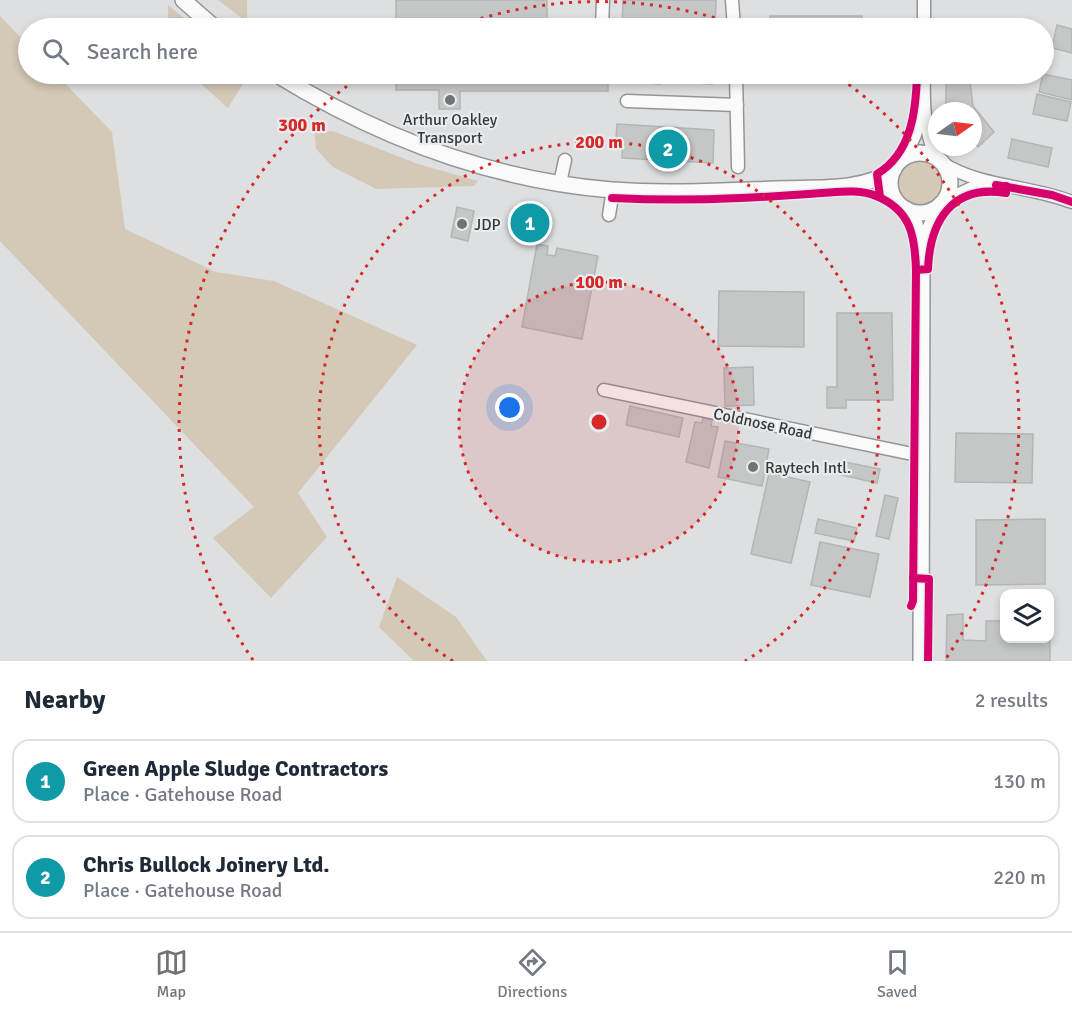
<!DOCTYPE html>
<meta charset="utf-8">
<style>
body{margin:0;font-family:Signika,sans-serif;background:#f6f6f7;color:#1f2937}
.controls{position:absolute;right:18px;bottom:18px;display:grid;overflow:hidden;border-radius:12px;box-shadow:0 3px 9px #0003}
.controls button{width:54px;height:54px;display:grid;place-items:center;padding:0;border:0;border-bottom:2px solid #e0e1e3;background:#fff;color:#1f2937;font:30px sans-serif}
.compass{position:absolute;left:928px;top:102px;width:54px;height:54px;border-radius:50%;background:#fff;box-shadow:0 3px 9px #0003;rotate:76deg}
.you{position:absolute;left:510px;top:408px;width:21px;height:21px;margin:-15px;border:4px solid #fff;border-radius:50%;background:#1a73e8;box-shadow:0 0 0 9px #1a73e833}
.badge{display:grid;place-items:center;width:39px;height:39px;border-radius:50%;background:#727374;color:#fff;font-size:20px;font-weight:700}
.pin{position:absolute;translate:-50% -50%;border:3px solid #fff;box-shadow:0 2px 6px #0006}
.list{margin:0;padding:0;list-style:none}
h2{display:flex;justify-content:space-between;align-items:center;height:78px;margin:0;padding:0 24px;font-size:26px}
h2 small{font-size:20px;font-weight:400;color:#747a83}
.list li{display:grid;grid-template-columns:39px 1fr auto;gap:18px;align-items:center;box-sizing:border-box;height:84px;margin:0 12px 12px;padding:0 12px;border:2px solid #e0e1e3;border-radius:18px}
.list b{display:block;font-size:22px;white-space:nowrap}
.list p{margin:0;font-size:20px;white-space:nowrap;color:#747a83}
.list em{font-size:20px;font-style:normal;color:#747a83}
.icon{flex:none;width:33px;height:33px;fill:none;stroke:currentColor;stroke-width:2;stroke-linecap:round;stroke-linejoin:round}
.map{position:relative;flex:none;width:1072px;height:661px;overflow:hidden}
.search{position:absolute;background:#fff;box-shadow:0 3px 9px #0003;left:18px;right:18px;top:18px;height:66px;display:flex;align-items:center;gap:15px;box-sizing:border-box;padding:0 21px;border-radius:33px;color:#747a83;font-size:22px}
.sheet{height:270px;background:#fff}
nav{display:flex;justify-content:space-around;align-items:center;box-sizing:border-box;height:84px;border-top:2px solid #e0e1e3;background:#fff;font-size:16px;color:#747a83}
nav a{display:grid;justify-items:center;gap:3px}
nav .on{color:#727374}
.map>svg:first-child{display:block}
</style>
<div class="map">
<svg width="1072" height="661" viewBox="0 0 1072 661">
<rect width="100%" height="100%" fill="#dddfe0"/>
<g fill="#d4c8b7">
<path d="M218,0h29v22z"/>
<path d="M168,5l29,23h-29z"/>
<path d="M0,16l28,29v29h28l56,58 13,97 91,43 58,9 143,64 -119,148 29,44 -56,61 -58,-60 41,-31 -254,-266z"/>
<path d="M190,74h59l-21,34z"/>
<path d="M314,131h19l85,33 60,17 -4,5 -98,3 -43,-22 -17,-18z"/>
<circle cx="920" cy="183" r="22"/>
<path d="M397,577l59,40 31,44h-73l-35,-34z"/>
</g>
<g fill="#c5c6c6" stroke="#b4b5b6" stroke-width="1.5">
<rect x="396" y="0" width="151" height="28"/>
<path d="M623,0h93l-1,28h-93z"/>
<rect x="770" y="16" width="92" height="12"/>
<path d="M1057,25l15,4v24l-20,-5z"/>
<path d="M396,74h212v17h-148v18h-21v-19h-43z"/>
<path d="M615,74h46l-1,10 -46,-3z"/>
<path d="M661,74h51v10l-52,-3z"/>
<path d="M946,74h23l4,32 21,26 -16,15 -5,-6v-30h-24l-3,-5z"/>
<path d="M1043,74l29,6v20l-33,-8z"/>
<path d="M1037,94l34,8 -4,19 -34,-7z"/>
<path d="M617,124l97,6 -1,33 -91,-5 1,-19h-7z"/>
<path d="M1012,139l40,9 -4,19 -40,-9z"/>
<path d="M457,207l17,4 -6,30 -17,-4z"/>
<path d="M526,209l14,2 -5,26 -14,-2z"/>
<path d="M537,244l11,2 -1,9 8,1 2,-8 41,8 -16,83 -60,-12z"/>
<path d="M719,291l85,1v55l-86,-1z"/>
<path d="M837,313h55l1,87h-47v8h-19v-21h10z"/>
<path d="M753,367l1,38 -29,1 -1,-38z"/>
<path d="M630,406l53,12 -4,19 -53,-12z"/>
<path d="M703,418l9,2 -1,6 7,1 -9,41 -23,-6 9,-40 7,1z"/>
<path d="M956,433l77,1 -1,49 -77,-1z"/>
<path d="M725,441l44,8 -7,37 -44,-9z"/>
<path d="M840,461l40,8 -3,14 -40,-9z"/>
<path d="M769,473l41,9 -19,81 -40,-9z"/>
<path d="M885,495l13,3 -9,41 -13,-3z"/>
<path d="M818,519l39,9 -3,13 -39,-8z"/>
<path d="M1045,519v65l-69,1v-65z"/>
<path d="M820,542l59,12 -9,43 -59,-12z"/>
<path d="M963,614v26l23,1v-20h18v17h46v-15v38h-104l1,-46z"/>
</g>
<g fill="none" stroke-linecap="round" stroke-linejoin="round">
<g stroke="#949596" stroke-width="15">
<g id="minor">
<path d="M732,0l2,28"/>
<path d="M602,28l1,-28"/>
<path d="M924,28v-28"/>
<path d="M736,74l2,93"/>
<path d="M924,74c-1,33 0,52 12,84"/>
<path d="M627,101l110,4"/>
<path d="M904,158l11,-23 6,-22"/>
<path d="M942,163c40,25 87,22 130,39"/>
<path d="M560,183l5,-23"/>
<path d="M944,201l28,-13 19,-3"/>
<path d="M609,215l4,-25"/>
<path d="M604,390l318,66"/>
</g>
</g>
<g stroke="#949596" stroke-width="18">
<g id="major">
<path d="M183,0l32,28"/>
<path d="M276,74c102,63 215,106 336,116 54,4 109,1 164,-1 38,-2 86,4 118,-20"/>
<circle cx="920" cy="183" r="30"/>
<path d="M906,209l9,15 7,32 -1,405"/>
<path d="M924,250l6,-22 11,-24"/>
</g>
</g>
<use href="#minor" stroke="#fafafa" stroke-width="12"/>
<use href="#major" stroke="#fafafa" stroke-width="15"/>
<g stroke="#e9ecee" stroke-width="11">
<g id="cycleway">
<path d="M996,185l56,10 20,7"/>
<path d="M880,197l-3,-23c35,-21 39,-64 40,-100"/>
<path d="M612,198c42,2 85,2 128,0 27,-1 55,-3 82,-5 17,-1 38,-4 54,3 35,14 39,40 40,74l-3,331 -2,5"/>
<path d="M916,270l12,-1c2,-48 24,-85 78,-76v-7"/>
<path d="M913,578l16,1 -1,82"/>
</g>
</g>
<use href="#cycleway" stroke="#d6006c" stroke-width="8"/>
</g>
<circle cx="599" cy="422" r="140" fill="#d62828" fill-opacity=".12"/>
<g fill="none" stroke="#d62828" stroke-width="3" stroke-dasharray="3 6">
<circle cx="599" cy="422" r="140"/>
<path d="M453 661A280 280 0 1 1 745 661"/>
<path d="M253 660A420 420 0 0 1 364 74M455 27A420 420 0 0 1 743 27M834 74A420 420 0 0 1 945 660"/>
</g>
<g fill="#727374" stroke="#e9ecee" stroke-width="2">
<circle cx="450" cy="100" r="6"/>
<circle cx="462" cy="224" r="6"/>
<circle cx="753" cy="467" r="6"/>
</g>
<g text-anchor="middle" stroke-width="4.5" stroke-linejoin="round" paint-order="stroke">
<g font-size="16" fill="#38393a" stroke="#e9ecee" text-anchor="start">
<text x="450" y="125" text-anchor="middle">Arthur Oakley<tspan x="450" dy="18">Transport</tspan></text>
<text x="474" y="230">JDP</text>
<text x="765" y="473">Raytech Intl.</text>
</g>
<g font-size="16" fill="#38393a" stroke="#e9ecee">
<text transform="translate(763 423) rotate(12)" y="6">Coldnose Road</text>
</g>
</g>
<circle cx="599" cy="422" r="9" fill="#d62828" stroke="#e9ecee" stroke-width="3"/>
<g font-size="18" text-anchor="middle" font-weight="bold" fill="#d62828" stroke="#e9ecee" stroke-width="4.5" stroke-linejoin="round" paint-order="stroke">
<text x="302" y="131">300 m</text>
<text x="599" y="148">200 m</text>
<text x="599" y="288">100 m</text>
</g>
</svg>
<div class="controls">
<button><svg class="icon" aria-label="layers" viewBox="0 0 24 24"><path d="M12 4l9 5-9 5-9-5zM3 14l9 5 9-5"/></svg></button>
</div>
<svg class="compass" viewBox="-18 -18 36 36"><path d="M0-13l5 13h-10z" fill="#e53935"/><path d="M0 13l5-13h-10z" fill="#747a83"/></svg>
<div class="you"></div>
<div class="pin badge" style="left:530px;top:223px;background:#0f9aa8">1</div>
<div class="pin badge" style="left:668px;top:149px;background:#0f9aa8">2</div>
<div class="search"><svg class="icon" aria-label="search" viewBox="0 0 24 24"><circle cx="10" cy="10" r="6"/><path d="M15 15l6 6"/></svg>Search here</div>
</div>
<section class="sheet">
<h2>Nearby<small>2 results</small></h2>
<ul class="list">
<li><span class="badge" style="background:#0f9aa8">1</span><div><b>Green Apple Sludge Contractors</b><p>Place · Gatehouse Road</p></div><em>130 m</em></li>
<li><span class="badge" style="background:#0f9aa8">2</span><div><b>Chris Bullock Joinery Ltd.</b><p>Place · Gatehouse Road</p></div><em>220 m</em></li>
</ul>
</section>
<nav>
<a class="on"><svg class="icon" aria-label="map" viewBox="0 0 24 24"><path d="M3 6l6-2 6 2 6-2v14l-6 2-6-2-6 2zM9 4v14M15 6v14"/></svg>Map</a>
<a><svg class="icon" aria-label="directions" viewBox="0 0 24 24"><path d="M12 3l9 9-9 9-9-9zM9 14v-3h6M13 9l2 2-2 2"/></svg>Directions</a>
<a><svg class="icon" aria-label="saved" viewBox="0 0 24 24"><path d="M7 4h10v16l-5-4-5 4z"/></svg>Saved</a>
</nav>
